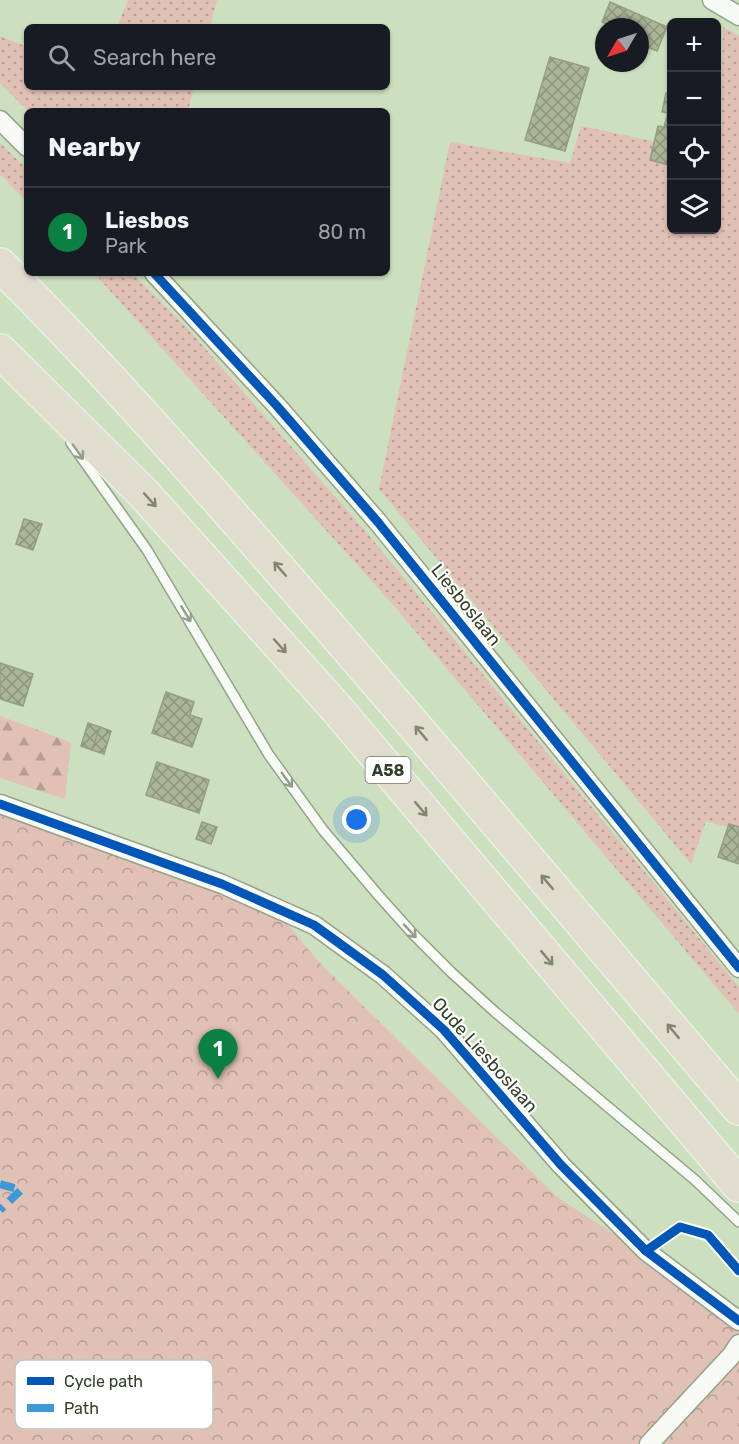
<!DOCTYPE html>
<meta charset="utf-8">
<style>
body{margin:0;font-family:Rubik,sans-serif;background:#242831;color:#f1f3f6}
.controls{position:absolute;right:18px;top:18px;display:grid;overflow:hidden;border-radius:9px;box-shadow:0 2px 4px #0004}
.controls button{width:54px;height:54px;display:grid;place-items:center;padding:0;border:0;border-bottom:2px solid #363941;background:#171b24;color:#f1f3f6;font:30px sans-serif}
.compass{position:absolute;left:595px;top:18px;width:54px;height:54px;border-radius:50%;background:#171b24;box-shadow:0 2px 4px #0004;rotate:231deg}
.you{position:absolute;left:357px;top:820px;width:21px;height:21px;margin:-15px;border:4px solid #fff;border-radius:50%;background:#1a73e8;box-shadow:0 0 0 9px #1a73e833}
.badge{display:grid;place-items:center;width:39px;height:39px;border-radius:50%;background:#0b8043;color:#fff;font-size:20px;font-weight:700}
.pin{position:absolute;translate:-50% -50px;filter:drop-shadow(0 2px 3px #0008)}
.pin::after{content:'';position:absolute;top:32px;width:21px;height:18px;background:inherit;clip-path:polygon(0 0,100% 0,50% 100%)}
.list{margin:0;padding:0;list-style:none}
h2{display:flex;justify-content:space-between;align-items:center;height:78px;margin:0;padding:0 24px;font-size:26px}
h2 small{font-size:20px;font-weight:400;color:#9ea1a6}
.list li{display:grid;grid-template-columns:39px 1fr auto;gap:18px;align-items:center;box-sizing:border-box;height:90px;padding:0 24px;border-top:2px solid #363941}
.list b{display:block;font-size:22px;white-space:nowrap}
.list p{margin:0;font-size:20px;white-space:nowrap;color:#9ea1a6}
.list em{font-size:20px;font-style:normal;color:#9ea1a6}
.icon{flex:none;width:33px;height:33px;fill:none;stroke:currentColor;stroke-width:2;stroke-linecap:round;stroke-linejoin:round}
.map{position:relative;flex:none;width:739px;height:1444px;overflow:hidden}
.search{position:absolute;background:#171b24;box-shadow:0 2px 4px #0004;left:24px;top:24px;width:366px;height:66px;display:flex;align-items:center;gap:15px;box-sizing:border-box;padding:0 21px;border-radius:9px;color:#9ea1a6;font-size:22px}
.panel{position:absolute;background:#171b24;box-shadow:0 2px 4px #0004;left:24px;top:108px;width:366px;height:168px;border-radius:9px}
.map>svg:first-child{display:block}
</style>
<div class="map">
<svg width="739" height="1444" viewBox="0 0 739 1444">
<defs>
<pattern id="grass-dots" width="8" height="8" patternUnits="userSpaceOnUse" patternTransform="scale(1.5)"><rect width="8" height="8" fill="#e1c1b6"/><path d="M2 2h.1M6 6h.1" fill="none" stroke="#b79e94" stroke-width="1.8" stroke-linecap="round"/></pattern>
<pattern id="forest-firs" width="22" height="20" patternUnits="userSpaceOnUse" patternTransform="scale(1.5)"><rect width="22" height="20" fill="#e1c1b6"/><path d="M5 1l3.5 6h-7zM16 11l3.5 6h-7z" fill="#b79e94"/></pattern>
<pattern id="park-crowns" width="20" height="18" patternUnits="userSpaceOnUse" patternTransform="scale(1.5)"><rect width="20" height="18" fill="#e1c1b6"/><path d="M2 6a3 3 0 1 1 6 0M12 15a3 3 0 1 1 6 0" fill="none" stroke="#b79e94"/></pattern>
<pattern id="building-cross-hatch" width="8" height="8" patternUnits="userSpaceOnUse" patternTransform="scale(1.5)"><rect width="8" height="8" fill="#abb598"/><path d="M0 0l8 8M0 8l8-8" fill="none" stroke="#8c957c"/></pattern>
</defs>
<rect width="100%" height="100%" fill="#ccdfbe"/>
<g fill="url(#grass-dots)">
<path d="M128,0h89l-7,27h-93z"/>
<path d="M723,27l16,9v794l-33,-9 -15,43 -312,-375 71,-347 120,21 11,-37 90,19 1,85h44l1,-75 4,1z"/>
<path d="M0,36l27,11v40h167l-6,24h-160l-28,-28z"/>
<path d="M0,143l27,26v33l-27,-28z"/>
<path d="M94,273h38l57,57 183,209 367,448v27l-350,-414z"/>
</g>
<path fill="url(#forest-firs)" d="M0,716l54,20 17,7 -6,56 -65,-21z"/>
<path fill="url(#park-crowns)" d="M0,804l256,82 61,74 240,237 182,119v128h-739z"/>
<g fill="url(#building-cross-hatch)" stroke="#949e82" stroke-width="1.5">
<path d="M610,2l57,25 -10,24 -17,-7v-17h-27l-11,-5z"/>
<path d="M550,57l39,11 -24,83 -40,-11z"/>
<path d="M666,93l6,1v72l-22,-6 8,-34 6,1 4,-14 -6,-1z"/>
<path d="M24,519l18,5 -9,26 -17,-6z"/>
<path d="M0,663l33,11 -10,32 -23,-7z"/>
<path d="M166,692l28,10 -4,13 12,4 -10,28 -40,-14z"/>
<path d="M88,723l12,4 -8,23 -11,-4z"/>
<path d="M100,727l11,4 -7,23 -12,-4z"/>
<path d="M157,762l52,18 -10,33 -53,-18z"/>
<path d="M202,822l15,5 -6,17 -15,-5z"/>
<path d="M729,824l10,3v37l-21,-7z"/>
</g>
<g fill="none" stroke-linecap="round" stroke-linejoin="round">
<g stroke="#94a289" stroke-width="12">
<path id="service" d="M71,443l76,107 122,205 54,75 56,66 35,39 37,37 44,40 200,168 44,42"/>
</g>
<g stroke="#94a289" stroke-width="21">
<g id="minor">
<path d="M712,0l27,16"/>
<path d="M0,120l27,27"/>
<path d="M154,273l123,133 100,115 362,447"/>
<path d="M0,804l222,80 92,41 69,50 61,55 117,135 85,86 93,70"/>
<path d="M649,1444l82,-88 8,-12"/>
</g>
</g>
<g stroke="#e8f1e2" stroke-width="36">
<g id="motorway">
<path d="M0,265c103,102 198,211 293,320 151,173 298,349 446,523"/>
<path d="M0,351l145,144 192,214 402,476"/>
</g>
</g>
<use href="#service" stroke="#f7faf5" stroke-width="9"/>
<use href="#minor" stroke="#f7faf5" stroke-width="18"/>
<use href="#motorway" stroke="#e0dcce" stroke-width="33"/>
<path stroke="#3d99d6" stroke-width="8" stroke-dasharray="15 8" stroke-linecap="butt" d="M0,1184l21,6 -21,20"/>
<g stroke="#fff" stroke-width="13">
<g id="cycleway">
<path d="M154,273l123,133 100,115 362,447"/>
<path d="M0,804l222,80 92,41 69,50 61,55 117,135 85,86 93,70"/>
<path d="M646,1251l34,-24 28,8 31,36"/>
</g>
</g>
<use href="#cycleway" stroke="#0057b8" stroke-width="9"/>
</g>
<defs><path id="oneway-shaft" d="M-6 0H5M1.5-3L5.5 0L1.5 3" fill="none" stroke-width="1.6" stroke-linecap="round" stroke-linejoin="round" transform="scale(1.5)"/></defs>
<g stroke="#959d8e">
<use href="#oneway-shaft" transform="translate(78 452) rotate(55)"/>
<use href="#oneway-shaft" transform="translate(186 614) rotate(59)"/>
<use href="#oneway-shaft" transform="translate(287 780) rotate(54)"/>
<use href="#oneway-shaft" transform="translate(410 931) rotate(47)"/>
</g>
<g stroke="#818673">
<use href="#oneway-shaft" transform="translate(150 500) rotate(48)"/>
<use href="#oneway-shaft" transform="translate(280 569) rotate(-131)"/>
<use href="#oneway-shaft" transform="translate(280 646) rotate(48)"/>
<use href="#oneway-shaft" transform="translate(421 733) rotate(-130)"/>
<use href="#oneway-shaft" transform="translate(421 809) rotate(50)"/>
<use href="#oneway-shaft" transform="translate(547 882) rotate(-130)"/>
<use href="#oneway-shaft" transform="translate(547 958) rotate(50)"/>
<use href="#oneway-shaft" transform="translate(673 1031) rotate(-130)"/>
</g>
<g text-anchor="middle" stroke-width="4.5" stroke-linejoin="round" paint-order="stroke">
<rect fill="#fff" stroke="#707968" stroke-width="1.5" x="365.5" y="757" width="45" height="26" rx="4.5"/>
<g font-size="16" font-weight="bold" fill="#334028">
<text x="388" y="776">A58</text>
</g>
<g font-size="18" fill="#334028" stroke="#fff">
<text transform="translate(466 605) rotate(51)" y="6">Liesboslaan</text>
<text transform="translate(485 1055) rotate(48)" y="6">Oude Liesboslaan</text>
</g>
</g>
<rect x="15" y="1360" width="198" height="69" rx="9" fill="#fff" stroke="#c2c6be" stroke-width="1.5"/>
<rect x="27" y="1377" width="27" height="8" fill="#0057b8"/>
<rect x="27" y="1404" width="27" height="8" fill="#3d99d6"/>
<g font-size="16" fill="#334028">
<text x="64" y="1387">Cycle path</text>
<text x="64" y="1414">Path</text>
</g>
</svg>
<div class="controls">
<button>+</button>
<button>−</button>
<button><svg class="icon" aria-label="locate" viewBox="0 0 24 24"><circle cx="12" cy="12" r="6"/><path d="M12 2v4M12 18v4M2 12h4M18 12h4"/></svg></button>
<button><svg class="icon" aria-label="layers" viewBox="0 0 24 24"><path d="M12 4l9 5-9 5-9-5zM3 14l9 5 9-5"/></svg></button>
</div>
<svg class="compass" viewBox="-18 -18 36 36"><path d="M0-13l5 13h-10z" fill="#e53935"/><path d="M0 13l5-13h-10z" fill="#9ea1a6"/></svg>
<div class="you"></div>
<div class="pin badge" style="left:218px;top:1079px">1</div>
<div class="search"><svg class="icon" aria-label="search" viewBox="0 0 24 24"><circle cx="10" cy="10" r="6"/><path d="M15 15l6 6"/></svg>Search here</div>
<section class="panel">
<h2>Nearby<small></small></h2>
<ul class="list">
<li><span class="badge">1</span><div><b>Liesbos</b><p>Park</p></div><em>80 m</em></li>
</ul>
</section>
</div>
